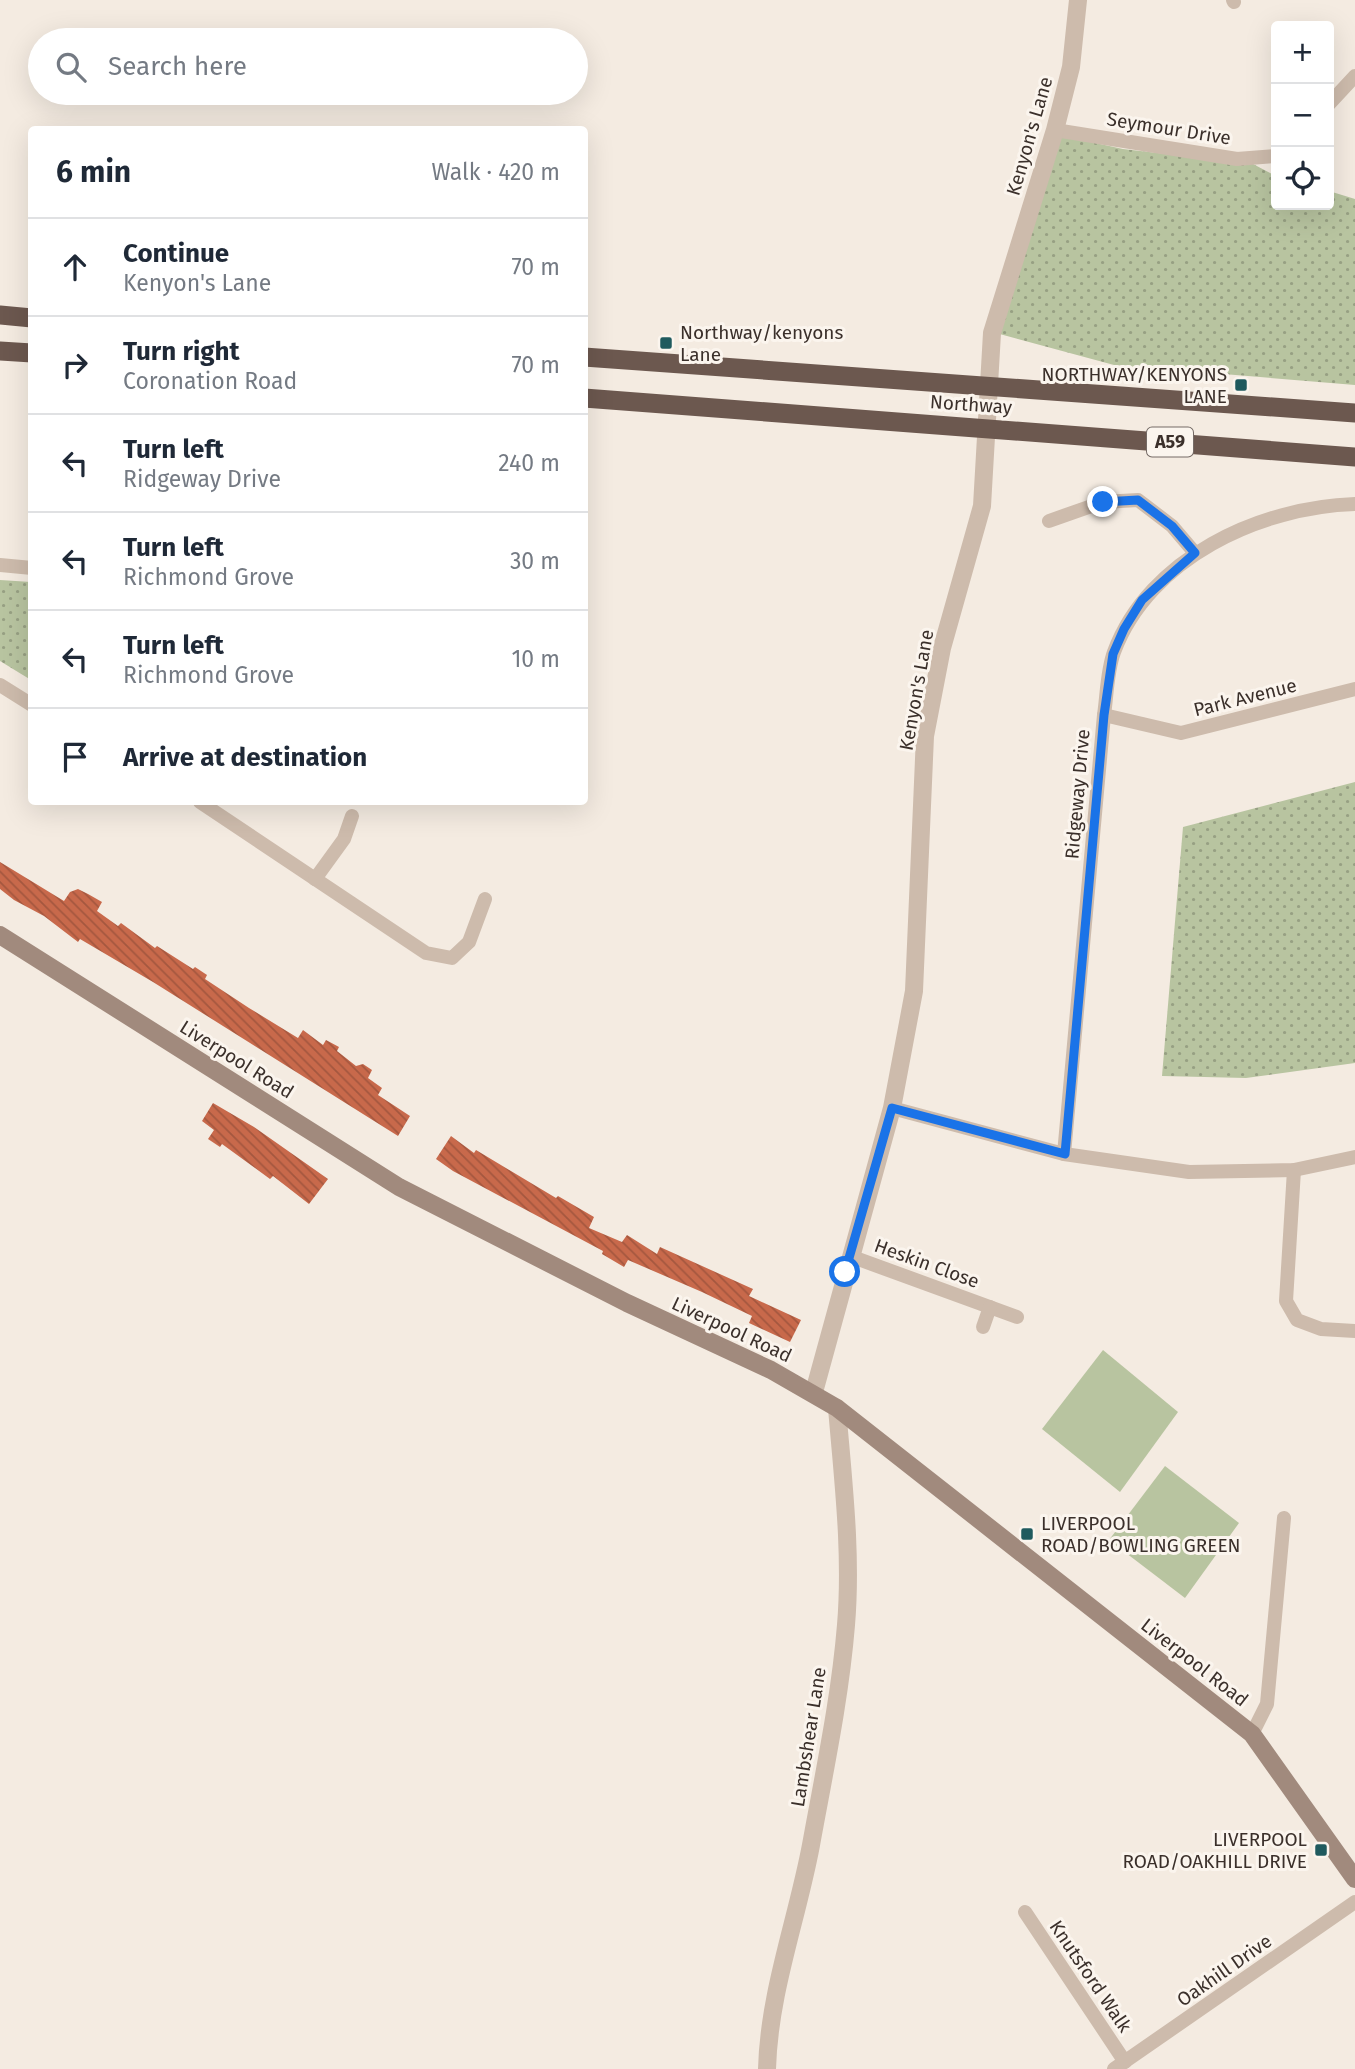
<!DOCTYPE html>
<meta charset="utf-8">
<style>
body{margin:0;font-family:"Fira Sans",sans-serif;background:#f6f6f7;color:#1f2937}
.controls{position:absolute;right:21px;top:21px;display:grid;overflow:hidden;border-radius:7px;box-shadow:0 7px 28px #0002}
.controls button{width:63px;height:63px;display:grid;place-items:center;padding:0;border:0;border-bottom:2px solid #e0e1e3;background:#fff;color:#1f2937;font:35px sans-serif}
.stop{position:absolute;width:21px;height:21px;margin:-16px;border:5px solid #1a73e8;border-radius:50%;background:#fff}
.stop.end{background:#1a73e8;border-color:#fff;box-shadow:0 2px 7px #0008}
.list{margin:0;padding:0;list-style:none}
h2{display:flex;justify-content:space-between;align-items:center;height:91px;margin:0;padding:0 28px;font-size:30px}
h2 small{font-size:23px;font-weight:400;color:#747a83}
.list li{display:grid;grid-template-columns:46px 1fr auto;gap:21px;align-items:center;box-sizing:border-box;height:98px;padding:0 28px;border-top:2px solid #e0e1e3}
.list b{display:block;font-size:26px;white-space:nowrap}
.list p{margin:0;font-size:23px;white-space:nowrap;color:#747a83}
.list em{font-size:23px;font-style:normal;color:#747a83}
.icon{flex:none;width:38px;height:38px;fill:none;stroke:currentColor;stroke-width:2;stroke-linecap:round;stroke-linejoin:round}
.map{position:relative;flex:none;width:1355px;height:2069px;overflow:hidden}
.search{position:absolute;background:#fff;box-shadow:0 7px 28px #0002;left:28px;top:28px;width:560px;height:77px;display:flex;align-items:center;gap:18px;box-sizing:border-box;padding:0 24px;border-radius:38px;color:#747a83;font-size:26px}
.panel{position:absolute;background:#fff;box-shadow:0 7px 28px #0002;left:28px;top:126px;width:560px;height:679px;border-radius:7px}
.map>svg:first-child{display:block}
</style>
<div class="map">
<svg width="1355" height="2069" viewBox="0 0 1355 2069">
<defs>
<pattern id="grass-dots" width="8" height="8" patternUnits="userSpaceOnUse" patternTransform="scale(1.75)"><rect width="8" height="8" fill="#b8c4a0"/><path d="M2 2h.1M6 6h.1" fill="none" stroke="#97a083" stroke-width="1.8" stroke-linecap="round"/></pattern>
<pattern id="building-back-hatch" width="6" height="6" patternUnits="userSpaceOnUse" patternTransform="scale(1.75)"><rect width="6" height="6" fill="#c8694b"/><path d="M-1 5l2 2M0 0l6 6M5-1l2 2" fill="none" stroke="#a4573f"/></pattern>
</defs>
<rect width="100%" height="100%" fill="#f4ebe1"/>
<g fill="url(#grass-dots)">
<path d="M1059,135l64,14 130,15 23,12v29h53v-14l26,8v186l-241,-20 -118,-32z"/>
<path d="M0,580l31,2v98l-31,-19z"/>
<path d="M1355,782v281l-109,15 -84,-2 21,-249z"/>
</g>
<g fill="#b8c4a0">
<path d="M1103,1350l75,62 -58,80 -78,-63z"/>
<path d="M1165,1466l74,57 -54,75 -76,-58z"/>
</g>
<g fill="url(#building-back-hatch)">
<path d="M0,862l64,39 6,-9 8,-3 10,5 14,8 -5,9 21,15 3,-3 34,25 2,-2 36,23 2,-2 12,8 -2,4 44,29 49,30 5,-8 20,15 3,-5 13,7 -2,4 19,15 7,-2 9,6 -4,8 14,10 -4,7 32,21 -12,20 -245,-154 -73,-43 -2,3 -34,-26 -30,-16 -14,-11z"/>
<path d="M213,1103l41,24 74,52 -19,25 -36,-28 -3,3 -48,-35 -2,3 -12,-8 6,-9 -12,-9z"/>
<path d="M451,1136l23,17 2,-3 80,48 2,-2 36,21 -5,11 33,14 5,-7 30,19 3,-7 93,42 -4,7 52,24 -11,22 -41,-19 3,-7 -50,-24 -74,-32 -4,7 -22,-13 1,-3 -150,-80 -17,-12z"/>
</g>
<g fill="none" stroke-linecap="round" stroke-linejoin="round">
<g stroke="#cdbbac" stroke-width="14">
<path d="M1233,0l1,2"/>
<path d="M1329,104l26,-28"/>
<path d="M1055,130l182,29 39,-3"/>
<path d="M1049,521l54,-19 35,-2 34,26 23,27"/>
<path d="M0,565l32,3"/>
<path d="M0,685l32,20"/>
<path d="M1104,715l77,18 174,-44"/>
<path d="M200,802l226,151 26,5 17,-16 16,-43"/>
<path d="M315,879l29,-40 8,-23"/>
<path d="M892,1108l172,46 125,18 105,-2 61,-13"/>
<path d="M1064,1154l40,-439c3,-20 3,-44 10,-63 35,-94 146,-145 241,-148"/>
<path d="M1294,1170l-8,131 11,19 24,9 34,2"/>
<path d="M850,1256l167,61"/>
<path d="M983,1327l7,-20"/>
<path d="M1252,1734l15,-30 17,-186"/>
<path d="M1025,1912l100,150"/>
<path d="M1114,2069l241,-167"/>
</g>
<g stroke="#cdbbac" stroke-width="18">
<path d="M814,1392l78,-284 22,-117 11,-255 17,-88 40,-142 10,-173 63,-203 16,-63 7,-67"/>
<path d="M767,2069c2,-77 30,-149 44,-224 13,-72 29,-146 35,-220 6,-72 -3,-145 -9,-217"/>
</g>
<path stroke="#a18a7d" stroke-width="18" d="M0,935l399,252 228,116 144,67 66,38 415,326 103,145"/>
<g stroke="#6c584f" stroke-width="19">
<path d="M0,315l32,3"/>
<path d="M0,351l32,2"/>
<path d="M584,357l771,56"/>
<path d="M584,398l771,59"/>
</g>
</g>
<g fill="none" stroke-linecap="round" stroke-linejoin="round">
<path stroke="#1a73e8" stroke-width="9" d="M845,1272l47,-164 173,46 39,-439 9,-61 11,-25 18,-29 53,-47 -23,-27 -34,-26 -35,2"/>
</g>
<g fill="#1f5a5e" stroke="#fbf5ee" stroke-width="2.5">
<rect x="659" y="336" width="14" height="14" rx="3.5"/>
<rect x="1234" y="378" width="14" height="14" rx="3.5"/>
<rect x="1020" y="1527" width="14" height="14" rx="3.5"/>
<rect x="1314" y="1843" width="14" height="14" rx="3.5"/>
</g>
<g text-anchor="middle" stroke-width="6" stroke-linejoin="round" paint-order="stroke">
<rect fill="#fbf5ee" stroke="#756b66" stroke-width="2" x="1147" y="427.5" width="46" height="29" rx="5"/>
<g font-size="18" font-weight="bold" fill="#3b302b">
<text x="1170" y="448">A59</text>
</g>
<g font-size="19" fill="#3b302b" stroke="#fbf5ee">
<text transform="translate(1169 128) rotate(9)" y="7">Seymour Drive</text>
<text transform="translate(1029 136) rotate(-74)" y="7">Kenyon's Lane</text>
<text transform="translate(971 404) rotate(4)" y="7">Northway</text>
<text transform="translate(916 690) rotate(-80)" y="7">Kenyon's Lane</text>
<text transform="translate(1245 697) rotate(-14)" y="7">Park Avenue</text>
<text transform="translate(1077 794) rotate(-85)" y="7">Ridgeway Drive</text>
<text transform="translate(237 1059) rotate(32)" y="7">Liverpool Road</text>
<text transform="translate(927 1263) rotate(20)" y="7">Heskin Close</text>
<text transform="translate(732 1329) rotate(25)" y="7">Liverpool Road</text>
<text transform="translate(1195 1662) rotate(38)" y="7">Liverpool Road</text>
<text transform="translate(808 1737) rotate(-81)" y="7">Lambshear Lane</text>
<text transform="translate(1224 1970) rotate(-35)" y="7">Oakhill Drive</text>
<text transform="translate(1091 1976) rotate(56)" y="7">Knutsford Walk</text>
</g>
<g font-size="19" fill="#3b302b" stroke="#fbf5ee" text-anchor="start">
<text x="680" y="339">Northway/kenyons<tspan x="680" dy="22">Lane</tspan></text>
<text x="1227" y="381" text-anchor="end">NORTHWAY/KENYONS<tspan x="1227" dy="22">LANE</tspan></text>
<text x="1041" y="1530">LIVERPOOL<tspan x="1041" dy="22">ROAD/BOWLING GREEN</tspan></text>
<text x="1307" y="1846" text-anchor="end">LIVERPOOL<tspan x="1307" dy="22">ROAD/OAKHILL DRIVE</tspan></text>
</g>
</g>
</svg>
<div class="controls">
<button>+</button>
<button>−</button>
<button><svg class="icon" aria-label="locate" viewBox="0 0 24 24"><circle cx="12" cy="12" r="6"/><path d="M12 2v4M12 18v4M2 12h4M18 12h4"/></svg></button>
</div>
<div class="stop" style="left:845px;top:1272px"></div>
<div class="stop end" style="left:1103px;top:502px"></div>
<div class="search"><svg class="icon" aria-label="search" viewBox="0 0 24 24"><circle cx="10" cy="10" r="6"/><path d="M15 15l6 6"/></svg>Search here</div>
<section class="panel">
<h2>6 min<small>Walk · 420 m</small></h2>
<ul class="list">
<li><svg class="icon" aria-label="ahead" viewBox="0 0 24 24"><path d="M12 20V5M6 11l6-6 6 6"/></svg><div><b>Continue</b><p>Kenyon's Lane</p></div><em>70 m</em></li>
<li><svg class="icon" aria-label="right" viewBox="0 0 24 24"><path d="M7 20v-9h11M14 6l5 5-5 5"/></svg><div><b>Turn right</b><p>Coronation Road</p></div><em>70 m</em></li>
<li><svg class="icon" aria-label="left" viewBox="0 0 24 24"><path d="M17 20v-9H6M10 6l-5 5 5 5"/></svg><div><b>Turn left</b><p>Ridgeway Drive</p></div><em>240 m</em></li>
<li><svg class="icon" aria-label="left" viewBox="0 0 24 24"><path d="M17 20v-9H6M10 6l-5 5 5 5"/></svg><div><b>Turn left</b><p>Richmond Grove</p></div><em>30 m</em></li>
<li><svg class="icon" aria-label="left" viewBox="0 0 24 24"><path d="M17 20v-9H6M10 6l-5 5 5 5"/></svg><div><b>Turn left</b><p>Richmond Grove</p></div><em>10 m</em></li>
<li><svg class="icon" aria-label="arrive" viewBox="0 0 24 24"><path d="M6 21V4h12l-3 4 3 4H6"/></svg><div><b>Arrive at destination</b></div></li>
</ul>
</section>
</div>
